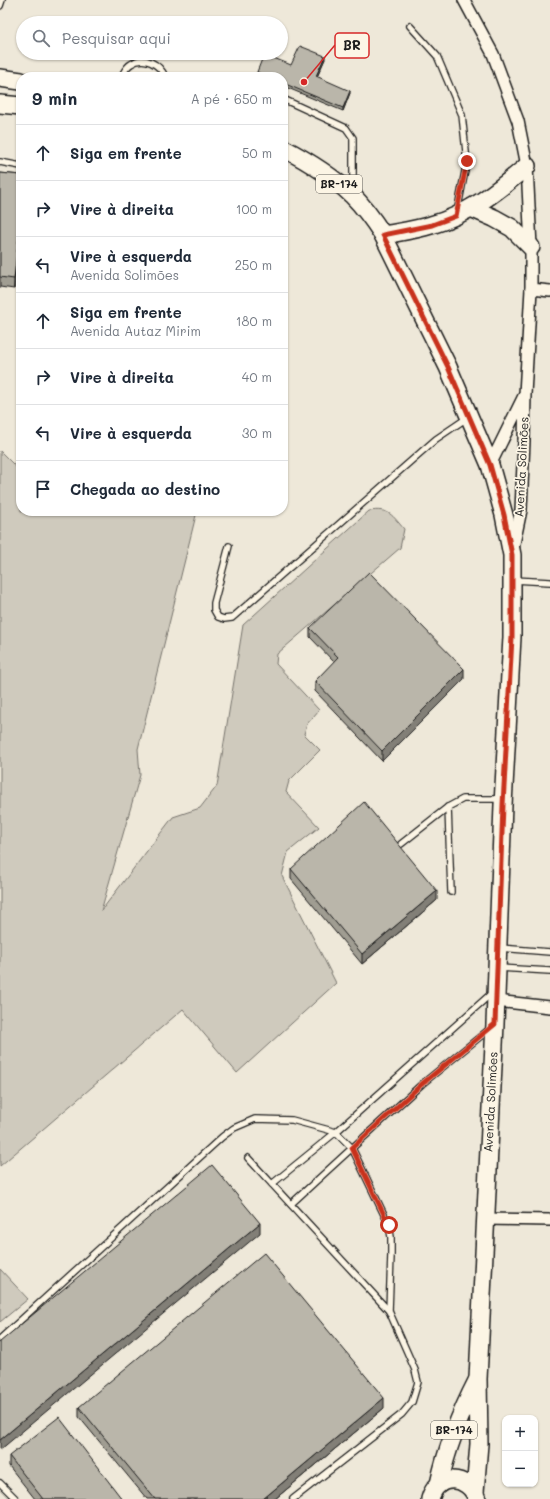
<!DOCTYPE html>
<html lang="pt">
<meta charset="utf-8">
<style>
body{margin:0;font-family:Mali,sans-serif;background:#f2f2f3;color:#1f2937}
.controls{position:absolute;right:12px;bottom:12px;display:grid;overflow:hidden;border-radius:8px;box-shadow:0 1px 3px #0004}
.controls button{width:36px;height:36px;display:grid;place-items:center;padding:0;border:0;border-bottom:1px solid #e0e1e3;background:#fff;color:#1f2937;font:20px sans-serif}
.stop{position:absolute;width:12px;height:12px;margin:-9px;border:3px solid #c8321e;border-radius:50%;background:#fff}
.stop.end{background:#c8321e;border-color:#fff;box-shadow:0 1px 4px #0008}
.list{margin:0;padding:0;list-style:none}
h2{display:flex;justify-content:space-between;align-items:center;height:52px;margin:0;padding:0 16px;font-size:17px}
h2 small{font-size:13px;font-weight:400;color:#747a83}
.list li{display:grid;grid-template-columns:26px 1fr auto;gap:12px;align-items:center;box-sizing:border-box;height:56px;padding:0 16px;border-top:1px solid #e0e1e3}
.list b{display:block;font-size:15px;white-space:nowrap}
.list p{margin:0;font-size:13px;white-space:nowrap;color:#747a83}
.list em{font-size:13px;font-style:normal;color:#747a83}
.icon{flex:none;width:22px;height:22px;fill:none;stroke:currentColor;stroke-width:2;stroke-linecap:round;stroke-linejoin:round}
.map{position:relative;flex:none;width:550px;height:1499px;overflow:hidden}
.search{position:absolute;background:#fff;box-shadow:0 1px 3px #0004;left:16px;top:16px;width:272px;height:44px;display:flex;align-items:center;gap:10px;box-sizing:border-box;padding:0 14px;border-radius:22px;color:#747a83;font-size:15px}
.panel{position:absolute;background:#fff;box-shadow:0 1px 3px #0004;left:16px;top:72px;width:272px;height:444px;border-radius:16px}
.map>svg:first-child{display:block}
</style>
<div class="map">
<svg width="550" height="1499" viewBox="0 0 550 1499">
<rect width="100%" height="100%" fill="#eee8d9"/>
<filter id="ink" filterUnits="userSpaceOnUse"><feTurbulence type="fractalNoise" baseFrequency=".025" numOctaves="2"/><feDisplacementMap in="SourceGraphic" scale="8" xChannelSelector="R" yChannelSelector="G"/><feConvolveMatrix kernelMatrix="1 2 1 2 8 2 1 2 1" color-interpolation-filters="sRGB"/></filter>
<g filter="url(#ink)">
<g fill="#cfcabd" stroke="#76736c">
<path d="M0,451l17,17 4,-13v56h176l-59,238 2,26 -39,136 72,-94 27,-9 17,-22 26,-161 126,-114c20,-3 23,4 35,18l-4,19 -123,106 -1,10 43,46 -12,14 -3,10 16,16 -31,31 -3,11 33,35 -31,25 -6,24 54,107 -99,90 -54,-64 -183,157z"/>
<path d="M0,1269l28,30 -28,23z"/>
</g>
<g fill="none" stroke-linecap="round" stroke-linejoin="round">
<g stroke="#1c1c1c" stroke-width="8">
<g id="lane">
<path d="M0,6l2,-6"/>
<path d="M410,26l27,30 25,59 5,46 -10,51"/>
<path d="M121,77c3,-5 5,-10 10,-13 13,-9 29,0 34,13"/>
<path d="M283,99l63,29 7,10v54"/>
<path d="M0,162l21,4"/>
<path d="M229,546l-15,57v7l4,7 6,2 8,-1 204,-179 31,-21"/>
<path d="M514,580l36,2"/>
<path d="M448,807l3,85"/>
<path d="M401,844l47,-37 15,-8h38"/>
<path d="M500,948l50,4"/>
<path d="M500,968l50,3"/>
<path d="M248,1158l141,153"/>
<path d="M272,1184l64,-52 157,-140"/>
<path d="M291,1204l131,-120 70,-57"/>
<path d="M0,1339l222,-202 12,-9 21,-9 37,1 44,12 16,16 37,77 2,12v18l-2,56 26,59 3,12 -6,20 -10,12 -109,85"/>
<path d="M0,1483l16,16"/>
</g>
</g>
<g stroke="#1c1c1c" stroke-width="14">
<g id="street">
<path d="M464,0l29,54 25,67 9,45 4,81v42l-6,105 -1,47 -3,69 -8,38"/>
<path d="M531,289l19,2"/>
<path d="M490,465l34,-69"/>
<path d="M496,1001l54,6"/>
<path d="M485,1219l65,1"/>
</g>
</g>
<g stroke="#1c1c1c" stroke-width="20">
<g id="primary">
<path d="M0,78l21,3"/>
<path d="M0,104l21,2"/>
<path d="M283,148c25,13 49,28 69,47 12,12 22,26 31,40l65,132 42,98 14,50 8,40v82l-9,168 -8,219 -17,355 1,65 -4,48"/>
<path d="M471,208l23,10 18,10 19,19"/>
<path d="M383,235c16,-3 33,-5 48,-10 37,-10 68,-35 96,-59"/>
<path d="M439,1484c8,-37 21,-70 38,-103"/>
<path d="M430,1499c7,-26 38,-25 47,0"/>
</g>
</g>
<use href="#lane" stroke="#fcf5e5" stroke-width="5.5"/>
<use href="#street" stroke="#fcf5e5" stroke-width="11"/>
<use href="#primary" stroke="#fcf5e5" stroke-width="17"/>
</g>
<g fill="#a09d92" stroke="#1c1c1c">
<path d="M325,59l-8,18 33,16 -7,18 -60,-25v-9h-21l-5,-2v-3z"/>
<path d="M0,173l21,2 -7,114 -14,-2z"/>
<path d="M310,628l154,51 -82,82 -67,-70v-10l19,-19 -24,-25z"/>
<path d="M291,869l146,31 -75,64 -71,-85z"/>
<path d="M79,1407l305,1 -109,91h-128l-68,-82z"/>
<path d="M9,1456l113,43h-87l-26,-33z"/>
</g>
<g fill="#827f77" stroke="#1c1c1c">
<path d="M325,56v3l-9,20v-3z"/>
<path d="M350,91v2l-7,18v-3z"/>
<path d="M21,216v10l-7,63v-10z"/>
<path d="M464,669v10l-82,82v-10z"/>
<path d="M437,891v9l-75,64v-10z"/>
<path d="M260,1223v10l-260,217v-10z"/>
<path d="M384,1398v10l-109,91h-12z"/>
</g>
<g fill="#bab6aa" stroke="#1c1c1c">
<path d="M300,46l25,10 -9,20 34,15 -7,17 -60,-25v-6h-15l-11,-5 7,-18 27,11z"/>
<path d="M0,173l21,2v41l-7,63 -14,-2z"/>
<path d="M369,572l95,97 -82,82 -67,-70 23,-24 -28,-29z"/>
<path d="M364,802l73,89 -75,63 -71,-85z"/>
<path d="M212,1165l48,58 -260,217v-98z"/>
<path d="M264,1253l120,145 -121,101h-108l-76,-92z"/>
<path d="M59,1417l63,82h-79l-34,-43z"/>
</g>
</g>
<g fill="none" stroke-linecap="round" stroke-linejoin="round" filter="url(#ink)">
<path stroke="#c8321e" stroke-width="5" d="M389,1225l-37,-77 70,-64 73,-60 8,-219 9,-168v-82l-8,-40 -14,-50 -42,-98 -65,-132 49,-10 24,-9 11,-55"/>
</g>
<g text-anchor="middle" stroke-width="3.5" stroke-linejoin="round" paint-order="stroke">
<g fill="#fcf5e5" stroke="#5f5d58" stroke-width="1">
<rect x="316" y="175" width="46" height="18" rx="3"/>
<rect x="431" y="1421" width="46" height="18" rx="3"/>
</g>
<g font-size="11" font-weight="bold" fill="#1c1c1c">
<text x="339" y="188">BR-174</text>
<text x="454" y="1434">BR-174</text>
</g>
<g font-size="12" fill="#1c1c1c" stroke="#fcf5e5">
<text transform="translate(522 467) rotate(-87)" y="4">Avenida Solimões</text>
<text transform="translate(491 1102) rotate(-87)" y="4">Avenida Solimões</text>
</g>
</g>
<path fill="none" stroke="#d62828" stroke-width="1.5" d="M304 82L335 45"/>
<circle fill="#d62828" stroke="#fcf5e5" stroke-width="1.5" cx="304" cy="82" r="4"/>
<rect fill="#fcf5e5" stroke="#d62828" stroke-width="1.5" x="335" y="33" width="34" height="25" rx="4"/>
<g font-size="13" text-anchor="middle" font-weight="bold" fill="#1c1c1c">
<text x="352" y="50">BR</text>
</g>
</svg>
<div class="controls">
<button>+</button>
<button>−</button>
</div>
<div class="stop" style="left:389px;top:1225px"></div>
<div class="stop end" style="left:467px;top:161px"></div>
<div class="search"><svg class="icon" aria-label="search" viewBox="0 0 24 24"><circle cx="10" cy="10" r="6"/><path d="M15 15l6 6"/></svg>Pesquisar aqui</div>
<section class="panel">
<h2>9 min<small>A pé · 650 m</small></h2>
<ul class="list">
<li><svg class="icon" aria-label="ahead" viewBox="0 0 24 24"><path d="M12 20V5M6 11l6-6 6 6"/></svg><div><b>Siga em frente</b></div><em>50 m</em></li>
<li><svg class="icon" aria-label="right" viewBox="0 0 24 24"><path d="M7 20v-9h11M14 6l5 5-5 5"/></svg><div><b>Vire à direita</b></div><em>100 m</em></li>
<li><svg class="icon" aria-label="left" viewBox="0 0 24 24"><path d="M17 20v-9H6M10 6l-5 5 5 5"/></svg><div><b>Vire à esquerda</b><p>Avenida Solimões</p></div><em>250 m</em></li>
<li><svg class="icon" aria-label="ahead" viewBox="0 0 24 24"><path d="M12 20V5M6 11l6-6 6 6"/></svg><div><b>Siga em frente</b><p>Avenida Autaz Mirim</p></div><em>180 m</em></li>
<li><svg class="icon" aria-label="right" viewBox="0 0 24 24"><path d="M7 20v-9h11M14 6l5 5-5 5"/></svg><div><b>Vire à direita</b></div><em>40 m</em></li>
<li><svg class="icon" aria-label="left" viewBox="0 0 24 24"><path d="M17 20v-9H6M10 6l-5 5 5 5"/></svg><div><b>Vire à esquerda</b></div><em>30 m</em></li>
<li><svg class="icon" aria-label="arrive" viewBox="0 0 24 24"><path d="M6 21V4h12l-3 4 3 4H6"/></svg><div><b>Chegada ao destino</b></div></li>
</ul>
</section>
</div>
